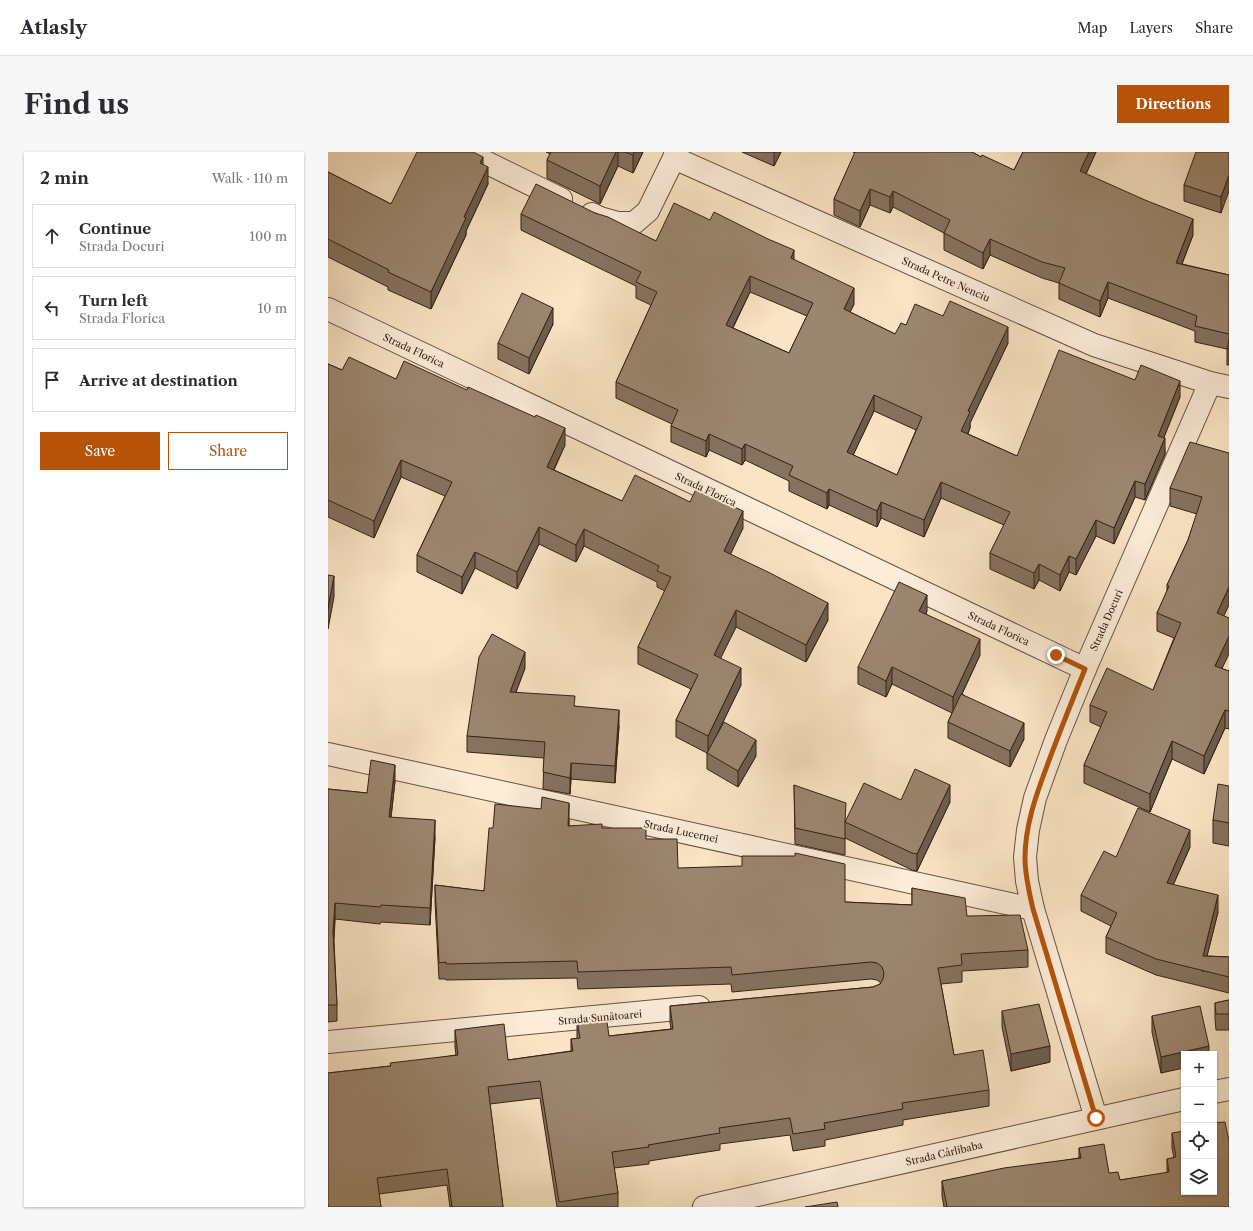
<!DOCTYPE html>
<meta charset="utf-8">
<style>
body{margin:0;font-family:"Libre Caslon Text",serif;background:#f7f7f7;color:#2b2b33}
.controls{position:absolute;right:12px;bottom:12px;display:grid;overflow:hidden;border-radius:0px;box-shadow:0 1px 3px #0004}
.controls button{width:36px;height:36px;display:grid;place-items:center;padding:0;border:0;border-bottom:1px solid #e1e1e2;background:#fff;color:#2b2b33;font:20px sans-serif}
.stop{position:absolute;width:12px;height:12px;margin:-9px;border:3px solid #b45309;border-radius:50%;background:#fff}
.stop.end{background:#b45309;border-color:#fff;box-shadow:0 1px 4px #0008}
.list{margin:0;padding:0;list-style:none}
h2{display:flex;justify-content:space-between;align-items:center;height:52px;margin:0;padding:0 16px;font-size:17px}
h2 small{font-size:13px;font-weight:400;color:#7c7c81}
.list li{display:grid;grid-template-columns:26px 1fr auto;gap:12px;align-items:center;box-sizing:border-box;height:64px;margin:0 8px 8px;padding:0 8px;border:1px solid #e1e1e2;border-radius:0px}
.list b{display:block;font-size:15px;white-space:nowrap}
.list p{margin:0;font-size:13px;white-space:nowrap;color:#7c7c81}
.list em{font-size:13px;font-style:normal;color:#7c7c81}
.actions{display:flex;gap:8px;padding:12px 16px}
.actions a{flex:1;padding:9px 0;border:1px solid #b45309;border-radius:0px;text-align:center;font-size:14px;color:#b45309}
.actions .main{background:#b45309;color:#fff}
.icon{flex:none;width:22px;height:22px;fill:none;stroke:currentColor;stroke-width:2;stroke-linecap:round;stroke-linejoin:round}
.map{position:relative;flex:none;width:901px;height:1055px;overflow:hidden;border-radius:0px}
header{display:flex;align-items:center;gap:24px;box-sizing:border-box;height:56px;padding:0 20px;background:#fff;border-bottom:1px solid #e1e1e2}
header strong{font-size:19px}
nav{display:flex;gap:22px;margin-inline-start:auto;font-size:14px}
.intro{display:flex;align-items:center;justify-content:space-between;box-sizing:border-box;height:96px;padding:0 24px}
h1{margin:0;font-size:28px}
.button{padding:10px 18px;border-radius:0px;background:#b45309;color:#fff;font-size:14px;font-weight:700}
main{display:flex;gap:24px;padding:0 24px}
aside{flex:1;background:#fff;border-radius:0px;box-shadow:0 1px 3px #0004}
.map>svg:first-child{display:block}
</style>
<header>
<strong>Atlasly</strong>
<nav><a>Map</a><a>Layers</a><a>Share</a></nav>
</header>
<div class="intro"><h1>Find us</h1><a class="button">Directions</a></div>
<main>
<aside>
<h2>2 min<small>Walk · 110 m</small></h2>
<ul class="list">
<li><svg class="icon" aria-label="ahead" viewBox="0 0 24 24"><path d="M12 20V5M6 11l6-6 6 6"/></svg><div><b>Continue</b><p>Strada Docuri</p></div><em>100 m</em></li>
<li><svg class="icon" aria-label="left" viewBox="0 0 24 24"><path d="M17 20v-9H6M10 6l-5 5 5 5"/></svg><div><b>Turn left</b><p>Strada Florica</p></div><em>10 m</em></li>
<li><svg class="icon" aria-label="arrive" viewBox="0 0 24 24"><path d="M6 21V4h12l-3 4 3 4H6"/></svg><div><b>Arrive at destination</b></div></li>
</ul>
<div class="actions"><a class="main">Save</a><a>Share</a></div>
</aside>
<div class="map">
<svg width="901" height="1055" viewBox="0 0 901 1055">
<rect width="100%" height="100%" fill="#fae4c5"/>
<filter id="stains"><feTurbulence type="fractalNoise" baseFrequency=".005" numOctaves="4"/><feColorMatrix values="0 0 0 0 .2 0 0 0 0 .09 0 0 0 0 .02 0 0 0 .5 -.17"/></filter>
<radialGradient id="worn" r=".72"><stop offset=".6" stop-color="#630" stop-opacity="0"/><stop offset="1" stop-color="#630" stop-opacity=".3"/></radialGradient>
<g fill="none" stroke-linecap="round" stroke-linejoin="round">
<g stroke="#66513f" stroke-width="24">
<g id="minor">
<path d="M137,0l96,47"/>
<path d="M346,6l420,187 116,38 19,4"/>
<path d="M264,62l8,4 18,5h16l14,-12 26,-53 2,-6"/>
<path d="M0,157l757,360"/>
<path d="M0,602l705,155"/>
<path d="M0,890l371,-35"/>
<path d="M886,940l15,-3"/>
<path d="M768,966l-63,-209 -6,-28 -2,-24 3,-27 7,-32 21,-58 29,-71 125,-286"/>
<path d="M376,1055l480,-108"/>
</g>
</g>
<use href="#minor" stroke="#fcedd9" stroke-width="22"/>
</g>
<g fill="#85735f" stroke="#352012" fill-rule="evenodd">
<path d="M218,0h97l-10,21 -15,-7 -18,38 -53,-26v-18l3,-6z"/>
<path d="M414,0h39l-7,14z"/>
<path d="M525,0h119l9,5 33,13 9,-18h73l-10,22 107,61 -11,29 47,11v90h-2v-16l-32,-7v-11l-87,-33 -8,19 -41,-18v-16l-17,-5 -52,-23 -7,14 -39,-19v-17l-51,-26 -3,6 -20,-8 -10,22 -26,-12v-16l21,-46z"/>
<path d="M901,0l-8,61 -37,-12v-16z"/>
<path d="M155,13l5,19 -22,47v4l-35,74 -43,-19v-3l-60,-30v-85l63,32z"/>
<path d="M267,61l61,28 138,19 60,44 -4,8 45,22 11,-9 37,-9 65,27 -38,80v5l-2,6 49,22 118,-76 45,17 -16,40 1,17 -20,46 -10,-3 -21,47 -18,-8 -20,39 -7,-3 -9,19 -21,-11 -5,9 -44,-20v-16l14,-28 -63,-27 -17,39 -43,-19 -4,9 -48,-22 -2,4 -38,-18v-10l-44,-21 -3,5 -33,-15 -3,7 -35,-15v-16l1,-2 -56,-26v-16l35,-77 -15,-7v-12l-115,-56v-16zM422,140l57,24 -18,37 -56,-25zM546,259l42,19 -19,45 -44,-20z"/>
<path d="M225,172l-24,50 -31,-15v-16z"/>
<path d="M0,212l14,6 54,9 169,66 -11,25 68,31 68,1 53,26 -13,26 98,66 -22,42 -70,-35 -16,31 21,27 -25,51 40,20 -18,31 -31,-18v-16l-31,-16v-17l15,-31 -53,-25v-17l27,-56 -8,-4v-5l-73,-36 -8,16 -37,-18 -22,45 -42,-21 -13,26 -45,-22v-17l28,-59 -44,-19 -27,61 -46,-21z"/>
<path d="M901,301l-7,216 7,2v58l-4,-1 -21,46 -32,-15 -22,53 -66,-29v-18l17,-38 -11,-5v-17l63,-15 21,-52 -17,-7v-18l10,-22v-6l21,-45 9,-26 -27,-8v-18z"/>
<path d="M599,459l-1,3 54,41 -18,39 62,45 -14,28 -62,-29v-16l4,-9 -60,-29 -6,13 -28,-13v-17z"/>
<path d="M197,516l-9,24 59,14 44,20 -4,57 -44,-4 -1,15 -27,-5 1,-31 -77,-6v-16z"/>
<path d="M67,629l-4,37 44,19 -5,88 -49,-3 -1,2 -45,-5 -1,22 3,64v16l-9,1v-233l39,4z"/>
<path d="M466,633l52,36 55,-21 49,2 -33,69 -5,-1 -67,-32v17l-50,-11z"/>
<path d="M901,634v60l-16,-3v-23z"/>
<path d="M241,668v6l33,2 44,11 32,29 167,34 67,3v-17l55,28 61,34v17l-66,4v11l-21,2 13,71 35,35v16l-86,14v5l-78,15v6l-32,5 -3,-16 -70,9v6l-71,11v3l-35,4 4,25v14h-61l-17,-109 -50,6 13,103h-53l-3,-22 -68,9 2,13h-53v-134l62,-7 66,-11 -1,-8v-17l53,30 63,-9v-12h6v-19l32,16 62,-7 -1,-7v-16l203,-19 7,-3 1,-1 -4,-3 -6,-1 -139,13 -1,-8 -153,5 -1,-11 -131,2v-1h-7l-4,-77v-17l49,6 9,-63z"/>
<path d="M862,695l-17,38 45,27 -11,44 22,1v36l-73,-18 -50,-22v-16l5,-11 -30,-15v-16l35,-38z"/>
<path d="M901,848v30h-13l-1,-11v-16z"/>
<path d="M674,859l48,51 -39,9 -9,-44z"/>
<path d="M824,864l57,38 -48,19 -9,-41z"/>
<path d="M844,981l57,74h-285l-2,-11v-15l137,-23v-10l30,25 11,7 47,-7v-14l7,-1 -2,-10z"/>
</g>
<g fill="#6c5e4e" stroke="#352012">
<path d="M288,0h2v14l-18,38v-18z"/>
<path d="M306,0h9l-10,21v-18z"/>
<path d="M446,0h7l-7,14z"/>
<path d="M761,0h7l-16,35v-16z"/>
<path d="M155,5v18l-3,-12z"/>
<path d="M160,15v17l-22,47v4l-35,74v-17l33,-75z"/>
<path d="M901,23v16l-8,22v-16z"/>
<path d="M542,37v16l-10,22v-16z"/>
<path d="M565,39v16l-3,6v-16z"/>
<path d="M865,67v16l-17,44v-16z"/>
<path d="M662,87v16l-7,14v-16z"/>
<path d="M466,98v16l-3,-8z"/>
<path d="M422,124v16l-24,49v-16z"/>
<path d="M780,130v16l-8,19v-16z"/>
<path d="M526,136v16l-10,21v-16z"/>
<path d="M225,156v16l-24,50v-16z"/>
<path d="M680,175v16l-38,80v5l-9,19v-16l7,-20z"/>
<path d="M852,229v16l-22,55v-16z"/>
<path d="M546,243v16l-27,57v-16z"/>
<path d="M237,276v17l-18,39v-17z"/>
<path d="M381,282v16l-3,7v-16z"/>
<path d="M837,286v16l-20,46v-16z"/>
<path d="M417,292v16l-3,5v-16z"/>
<path d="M73,308v17l-27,61v-17z"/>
<path d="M807,329v16l-21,47v-16z"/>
<path d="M613,330v16l-17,39v-17z"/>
<path d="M501,337v16l-2,4v-16z"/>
<path d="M553,350v16l-4,9v-16z"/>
<path d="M415,359v17l-19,40v-17z"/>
<path d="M768,368v16l-20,39v-16z"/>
<path d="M211,375v17l-22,45v-17z"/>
<path d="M256,377v17l-8,16v-17z"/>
<path d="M147,400v16l-13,26v-17z"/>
<path d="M741,404v16l-9,19v-16z"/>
<path d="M711,412v16l-5,9v-16z"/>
<path d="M6,424v21l-6,32v-21z"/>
<path d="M901,435v18l-12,25v-17z"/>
<path d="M599,443v16l-8,16v-16z"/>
<path d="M500,451v17l-22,42v-17z"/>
<path d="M408,458v17l-22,45v-17z"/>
<path d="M901,484v18l-14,29v-17z"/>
<path d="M652,487v16l-27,58v-16z"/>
<path d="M197,500v16l-15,40v-16z"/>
<path d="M564,515v17l-6,13v-16z"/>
<path d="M413,516v17l-33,68v-17z"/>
<path d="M291,558v16l-4,57v-17z"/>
<path d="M897,558v18l-21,46v-18z"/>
<path d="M696,571v16l-14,28v-16z"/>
<path d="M428,588v16l-18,31v-16z"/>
<path d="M844,589v18l-22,53v-18z"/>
<path d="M243,611v16l-1,15v-16z"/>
<path d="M67,613v16l-6,53v-17z"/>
<path d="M622,633v17l-33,69v-17z"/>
<path d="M241,651v17l-1,22v-16z"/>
<path d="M107,668v17l-5,88v-17z"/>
<path d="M862,678v17l-23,52v-16z"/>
<path d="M890,743v17l-15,60v-16z"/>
<path d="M7,751v16l-2,29v-16z"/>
<path d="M722,894v16l-39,9v-17z"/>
<path d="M881,894v8h-25v14l-23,5v-16z"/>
</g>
<g fill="#9b866f" stroke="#352012" fill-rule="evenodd">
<path d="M89,0h56l10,5 -3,6 8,4 -24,50 2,1 -35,74 -43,-20 1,-2 -61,-31v-67l63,32z"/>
<path d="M223,0h65l-16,34 -53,-26z"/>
<path d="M297,0h9l-1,3z"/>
<path d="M527,0h117l9,5 1,-2 32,15 9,-18h66l-9,19 65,29 48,19 -17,44 53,12v59l-34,-8 2,-10 -89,-34 -8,19 -41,-18 6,-15 -23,-6 -52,-23 -7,14 -39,-20 6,-13 -57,-29 -3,6 -20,-8 -10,22 -26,-12z"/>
<path d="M868,0h33v23l-8,22 -37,-12z"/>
<path d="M208,32l59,29 13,4 48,24 18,-38 36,17 4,-8 54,27 26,11 -3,8 63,30 -10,21 51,25 6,-11 5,2 9,-21 28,12 7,-15 58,26 -40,84 2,1 -9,19 56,25 42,-106 76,30 6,-15 39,16 -22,55 7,2 -20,46 -10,-3 -21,47 -18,-8 -20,39 -7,-3 -9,19 -21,-11 -5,9 -44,-20 20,-41 -69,-30 -17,38 -43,-18 -4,9 -48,-22 -2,4 -38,-18 4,-9 -48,-22 -3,5 -33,-15 -3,7 -35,-15 7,-16 -62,-28 41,-90 -21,-10 5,-10 -120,-58zM422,124l63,27 -24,50 -63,-28zM546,243l48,22 -25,58 -50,-23z"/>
<path d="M194,141l31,15 -24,50 -31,-15z"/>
<path d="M901,188v9h-2z"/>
<path d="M21,205l47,22 8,-18 63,29 1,-3 67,30 1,-2 29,13 -18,39 75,34 13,-26 55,27 6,-13 47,22 -19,40 46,22 58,30 -22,42 -70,-35 -22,45 27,13 -33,68 -32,-16 22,-45 -60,-28 33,-70 -14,-6 2,-5 -75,-37 -8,16 -37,-18 -22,45 -42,-20 -13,25 -45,-22 35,-73 -51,-22 -27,61 -46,-21v-136l14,6z"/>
<path d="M862,290l39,11v134l-12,26 12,5v18l-14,30 14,5v40l-4,-1 -21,46 -32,-15 -22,53 -66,-29 23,-53 -17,-7 17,-37 46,22 28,-67 -24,-10 12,-27 -2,-1 21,-45 14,-43 -32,-9z"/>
<path d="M0,423l6,1 -6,32z"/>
<path d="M571,430l28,13 -8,16 61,28 -27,58 -61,-30 -6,14 -28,-14z"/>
<path d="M164,482l33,18 -15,40 65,4 -1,10 45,4 -4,56 -44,-3 -1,15 -27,-6 2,-30 -78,-6 12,-79z"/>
<path d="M633,542l63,29 -14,28 -62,-29z"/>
<path d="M396,570l32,18 -18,31 -31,-18z"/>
<path d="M43,608l24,5 -6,52 46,3 -5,88 -49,-3 -1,2 -45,-4 -2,29 4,73h-9v-216l39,4z"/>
<path d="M587,617l35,16 -33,69 -5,-1 -67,-31v17l-50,-11 -1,-43 52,18 -1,19 19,-39 37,17z"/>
<path d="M890,632l11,2v37l-16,-3z"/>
<path d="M214,645l27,6 -1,23 34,-2v4h44v11h31l1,29 64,-2v-10h53v-3l50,11v38l67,3v-17l53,10 2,18 53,-1 8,35 -67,4 1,11 -24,3 16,87 29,-5 6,40 -87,13 1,6 -79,14 1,6 -32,5 -3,-16 -71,10 1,5 -72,12 1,2 -37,5 6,41 -59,9 -19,-121 -52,6 15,120h-51l-5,-38 -70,9 4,29h-52l-1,-2v-132l63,-7 -1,-3 68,-8 -3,-25 49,-6 4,36 65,-9 -2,-12 9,-1 -3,-18 29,-5 3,21 64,-7 -3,-23 203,-19 7,-3 3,-5 1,-6 -2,-6 -5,-4 -6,-1 -139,13 -1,-8 -153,5 -1,-11 -131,3v-2l-7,1 -4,-78 49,6 5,-63h4l2,-24 46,5z"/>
<path d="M810,656l52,22 -23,53 51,12 -15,61 26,1v20l-73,-18 -50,-22 11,-24 -36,-18 23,-44 12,6z"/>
<path d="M901,848v14h-13l-1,-11z"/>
<path d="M711,852l11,42 -39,8 -9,-43z"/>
<path d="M872,854l9,40 -48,11 -9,-41z"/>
<path d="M897,970l4,19v66h-282l-5,-26 62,-13 77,-10 -2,-10 25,-4 5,29 9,-1 2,8 49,-8 -2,-13 9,-2 -4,-24 12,-2v61h30v-69z"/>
<path d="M509,1050l1,5h-33z"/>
</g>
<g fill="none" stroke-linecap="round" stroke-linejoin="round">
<path stroke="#b45309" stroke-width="5" d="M728,503l29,14c-13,32 -26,64 -38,97 -11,29 -22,60 -22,92 0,17 4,34 8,51l63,209"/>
</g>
<g text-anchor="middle" stroke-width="4" stroke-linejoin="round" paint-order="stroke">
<g font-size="10" fill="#352012" stroke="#fcedd9">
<text transform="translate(618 127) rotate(24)" y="4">Strada Petre Nenciu</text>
<text transform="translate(86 198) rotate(25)" y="4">Strada Florica</text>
<text transform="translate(378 337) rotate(25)" y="4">Strada Florica</text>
<text transform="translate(778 468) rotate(-66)" y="4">Strada Docuri</text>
<text transform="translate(671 476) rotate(25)" y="4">Strada Florica</text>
<text transform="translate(353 679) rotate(12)" y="4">Strada Lucernei</text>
<text transform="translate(272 865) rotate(-5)" y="4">Strada Sunătoarei</text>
<text transform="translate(616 1001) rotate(-13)" y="4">Strada Cârlibaba</text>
</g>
</g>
<rect width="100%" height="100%" filter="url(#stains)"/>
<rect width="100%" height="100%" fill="url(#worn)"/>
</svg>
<div class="controls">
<button>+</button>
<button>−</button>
<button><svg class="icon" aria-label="locate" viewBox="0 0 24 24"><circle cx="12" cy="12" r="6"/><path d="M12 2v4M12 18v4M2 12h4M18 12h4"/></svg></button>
<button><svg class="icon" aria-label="layers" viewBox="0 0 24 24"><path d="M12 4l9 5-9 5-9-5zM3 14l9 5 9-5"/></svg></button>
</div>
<div class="stop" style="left:768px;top:966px"></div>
<div class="stop end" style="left:728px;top:503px"></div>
</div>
</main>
